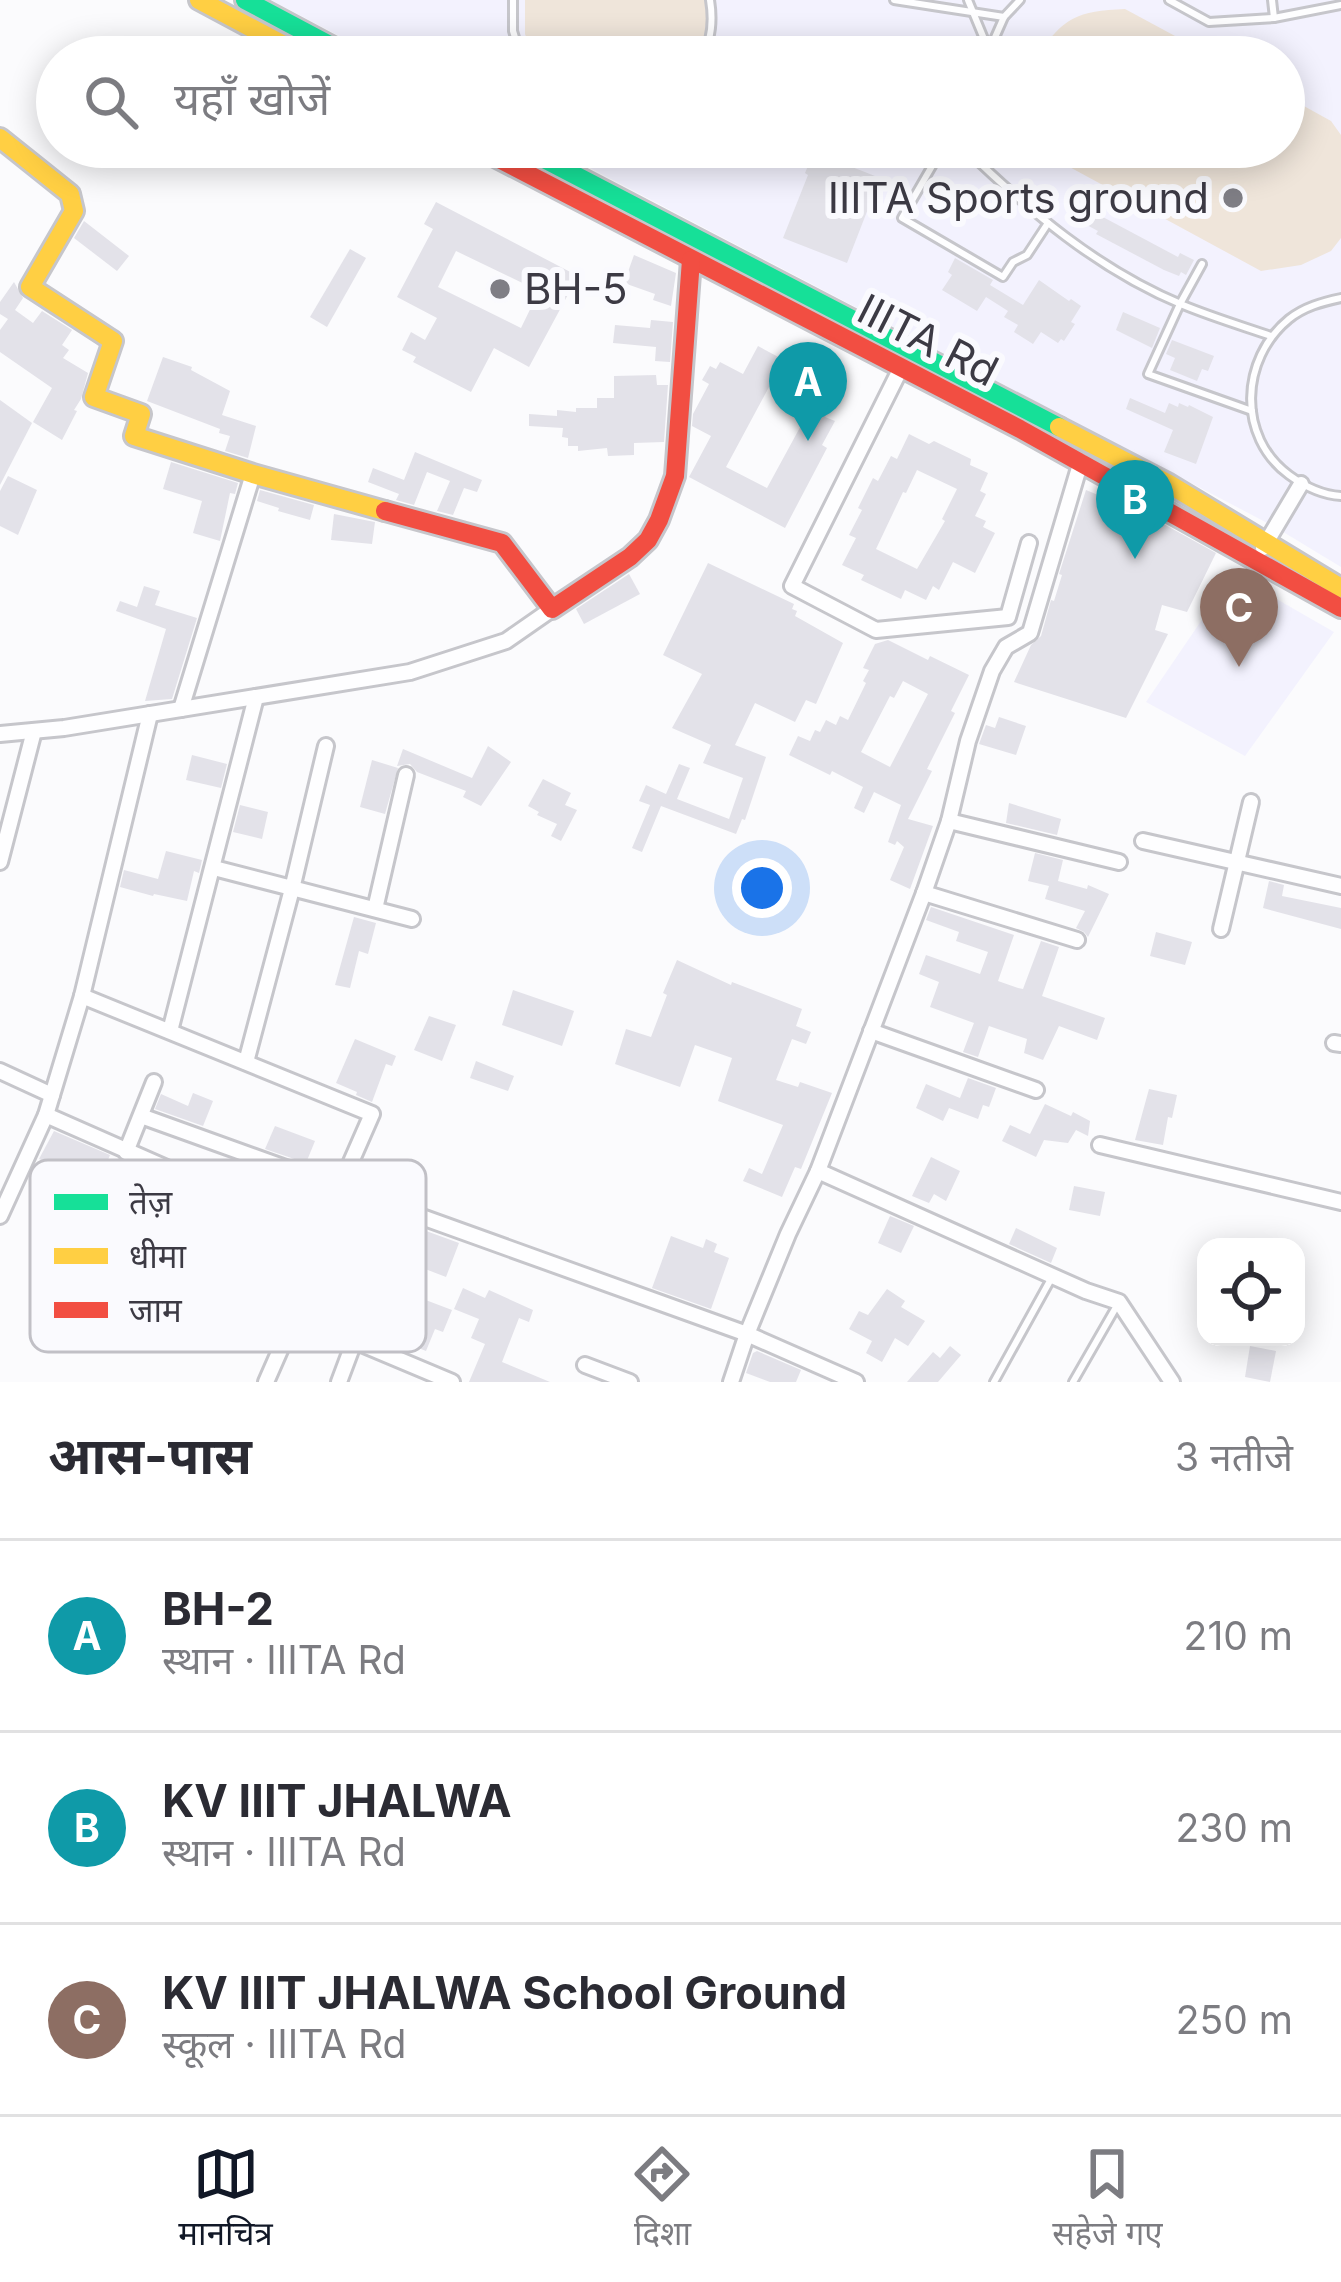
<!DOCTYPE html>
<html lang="hi">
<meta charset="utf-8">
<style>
body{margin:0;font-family:Inter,"Noto Sans Devanagari",sans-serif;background:#f7f7f7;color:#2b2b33}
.controls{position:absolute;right:36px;bottom:36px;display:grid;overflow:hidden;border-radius:24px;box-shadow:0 6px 30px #0003}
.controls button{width:108px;height:108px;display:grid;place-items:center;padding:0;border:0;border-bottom:3px solid #e1e1e2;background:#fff;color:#2b2b33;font:60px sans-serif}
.you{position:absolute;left:762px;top:888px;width:42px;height:42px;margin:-30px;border:9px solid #fff;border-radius:50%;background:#1a73e8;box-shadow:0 0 0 18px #1a73e833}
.badge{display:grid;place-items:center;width:78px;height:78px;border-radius:50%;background:#111827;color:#fff;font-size:39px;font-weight:700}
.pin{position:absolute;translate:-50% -99px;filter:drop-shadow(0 3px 6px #0008)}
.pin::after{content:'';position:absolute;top:63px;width:42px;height:36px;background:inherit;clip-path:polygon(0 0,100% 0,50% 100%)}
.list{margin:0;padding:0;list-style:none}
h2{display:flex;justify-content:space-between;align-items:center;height:156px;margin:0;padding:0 48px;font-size:51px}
h2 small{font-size:39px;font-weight:400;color:#7c7c81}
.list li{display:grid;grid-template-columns:78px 1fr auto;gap:36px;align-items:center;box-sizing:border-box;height:192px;padding:0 48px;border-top:3px solid #e1e1e2}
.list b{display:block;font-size:45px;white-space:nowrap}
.list p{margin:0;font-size:39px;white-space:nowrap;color:#7c7c81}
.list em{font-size:39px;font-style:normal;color:#7c7c81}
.icon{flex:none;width:66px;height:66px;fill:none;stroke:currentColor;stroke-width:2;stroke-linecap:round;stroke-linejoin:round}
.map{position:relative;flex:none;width:1341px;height:1382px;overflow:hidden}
.search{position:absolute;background:#fff;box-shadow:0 6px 30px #0003;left:36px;right:36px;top:36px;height:132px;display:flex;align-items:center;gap:30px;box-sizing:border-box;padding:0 42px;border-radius:66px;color:#7c7c81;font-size:45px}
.sheet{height:732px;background:#fff}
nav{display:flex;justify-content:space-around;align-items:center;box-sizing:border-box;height:168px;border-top:3px solid #e1e1e2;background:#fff;font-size:33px;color:#7c7c81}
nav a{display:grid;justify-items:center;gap:6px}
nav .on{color:#111827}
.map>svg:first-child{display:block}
</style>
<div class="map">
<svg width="1341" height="1382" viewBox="0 0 1341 1382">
<rect width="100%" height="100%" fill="#fbfbfd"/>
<g fill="#f3f2fe">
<path d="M271,0h1070v567l-66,-40 -725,-380h734v-90h-905z"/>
<path d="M1233,574l101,58 -89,124 -99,-54z"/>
</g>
<g fill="#efe5da">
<path d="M525,0h180c3,21 1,38 -8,57h-163l-9,-23z"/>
<path d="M1125,9l89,48h-178c28,-40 41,-46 89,-48z"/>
<path d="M1284,95l47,26 10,14v103l-10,13 -30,14 -40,6 -208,-113 -8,-11h239z"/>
</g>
<g fill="#e3e2e9" fill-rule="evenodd">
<path d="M814,152l66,26 -33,85 -64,-25 25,-63 -3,-2z"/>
<path d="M436,202l142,74 -49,91 -35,-19 -23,44 -58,-30 3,-5 -14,-7 9,-18 14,8 12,-22 -40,-21 36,-68 -9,-5zM456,251l83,40 -18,37 -83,-41z"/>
<path d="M1092,205l11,6 -2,5 77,41 2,-4 14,7 -8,15 -5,-3 -2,4 -15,-6 -68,-36 2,-3 -15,-8z"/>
<path d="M84,221l45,35 -12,15 -43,-33z"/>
<path d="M350,249l16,9 -39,69 -17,-10z"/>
<path d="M634,255l42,18 -5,33 -18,-6 2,-6 -31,-11z"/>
<path d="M955,258l38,22 -3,5 33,20 16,-25 30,21 2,-2 10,7 -10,16 4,2 -11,17 -3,-2 -3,4 -17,-11 -8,12 -19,-12 4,-7 -14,-8 4,-6 -22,-14 -9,14 -35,-21 10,-15 -4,-3z"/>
<path d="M14,282l9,16 -8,12 18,13 9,-12 30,19 -10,15 7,5 -6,8 25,15 -7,26 -7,11 3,1 -15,29 -29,-18 19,-34 -52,-36v-22l8,-11 -8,-5v-12z"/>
<path d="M1123,312l37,16 -8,20 -36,-18z"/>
<path d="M651,320l22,2 -3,40 -15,-1 1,-14 -43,-4 2,-18 35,3z"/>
<path d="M1172,340l42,16 -6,15 -6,-2 -5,12 -27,-11 5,-12 -9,-4z"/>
<path d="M758,346l65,35 -2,4 16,9 -12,23 10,4 -13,24 5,3 -42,80 -96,-51 22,-41 -19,-10 1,-12 16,-30 -7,-4 8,-14 6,3 4,-7 23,12zM769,387l41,22 -43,79 -41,-21z"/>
<path d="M163,357l29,10 -1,3 39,21 -8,24 34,11 -8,32 -23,-7 5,-15 -11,-3 1,-4 -73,-28z"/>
<path d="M656,375l1,10h11l-4,57 -30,1v12l-26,1 -1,-8 -29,3v-5h-10v-8l-6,-1 1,-9 -34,-2v-12l28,2v-6l19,2v-4h21v-10h17v-22z"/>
<path d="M1130,398l35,15 4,-10 9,4 1,-4 9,4 1,-2 24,12 -17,47 -32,-12 9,-22 -47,-21z"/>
<path d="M0,400l32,23 -32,62z"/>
<path d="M909,434l20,10 5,-3 37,18 -1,6 18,8 -8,18 6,3 -11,22 11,5 -3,6 12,6 -20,40 -22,-11 -14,28 -6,-4 -7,14 -21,-10 -4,9 -40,-19 3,-5 -22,-10 14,-27 -7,-3 13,-25 -4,-2 15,-30 5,3 13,-25 6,3zM917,470l40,19 -15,30 3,2 -28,48 -41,-20 27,-57 3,1z"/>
<path d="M415,452l67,28 -5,12 -13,-4 -11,27 -16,-4 13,-30 -23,-9 -13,33 -18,-5 3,-6 -31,-12 5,-14 31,12z"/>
<path d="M171,462l67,21 -3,11 -5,-1 -10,48 -27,-8 9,-32 -39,-12z"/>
<path d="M8,476l29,14 -19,45 -18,-9v-35z"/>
<path d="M260,490l54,15 -4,15 -32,-9 1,-3 -22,-7z"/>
<path d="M1086,490l65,27 65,36 -29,59 -25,-7 -7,25 13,4 -42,84 -112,-36 17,-37 10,-9 10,-36 3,1 8,-26 -3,-1z"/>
<path d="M334,514l41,8 -3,22 -41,-4z"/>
<path d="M708,563l86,41 -2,5 5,2 -2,5 48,27 -27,61 -10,-4 -11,22 -40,-19 -20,42 31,12 -21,63 -3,-1 -6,15 -75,-28 -19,46 -10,-4 18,-43 -11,-4 7,-16 20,9 13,-30 11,4 -13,31 52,20 14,-41 -40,-15 8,-18 -39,-17 30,-54 -39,-19z"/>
<path d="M629,574l11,20 -56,30 -8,-15z"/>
<path d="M144,586l16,5 -5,14 42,13 -25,81 -27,2 21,-72 -50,-18 4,-10 17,6z"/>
<path d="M888,640l40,20 2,-4 39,19 -18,36 4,2 -28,56 5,2 -24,48 25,7 -23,63 -20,-9 14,-33 -7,-6 -2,4 -7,-3 13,-37 -27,-13 -10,21 -10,-5 9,-21 -31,-16 -2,4 -41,-20 9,-19 12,5 5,-11 5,2 6,-12 10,5 4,-9 8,4 18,-37 -3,-2 6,-11 -6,-2 12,-24zM903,681l25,13 -38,73 -29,-15 29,-56 4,2z"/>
<path d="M999,717l27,9 -10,29 -37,-11 7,-19 9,3z"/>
<path d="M488,746l23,16 -30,44 -18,-9 3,-6 -49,-19 -7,-8 -13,2 6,-17 69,29z"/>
<path d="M192,755l35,9 -6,24 -35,-8z"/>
<path d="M372,760l26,8 -13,46 -25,-7z"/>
<path d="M543,779l28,14 -6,12 12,5 -16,31 -10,-5 6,-12 -20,-9 2,-3 -11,-6z"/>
<path d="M1009,803l52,16 -4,16 -51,-12z"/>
<path d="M240,805l28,7 -6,27 -29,-7z"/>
<path d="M166,851l36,9 -3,13 -5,-2 -7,30 -33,-7 -1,2 -33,-9 4,-17 34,9z"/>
<path d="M1035,853l28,7 -5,21 29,8 1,-4 21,9 -21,43 -4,-5 -8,-4 9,-17 -40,-12 4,-13 -21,-5z"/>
<path d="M1269,881l15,4 -2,11 59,12v21l-78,-21z"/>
<path d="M931,907l83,28 -16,46 20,7 5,1 18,-48 18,6 -17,49 63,22 -8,22 -38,-14 -16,34 -19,-7 3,-14 -38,-13 -11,31 -15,-5 11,-29 -44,-16 9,-25 -20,-8 7,-19 54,19 8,-22 -32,-11 3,-9 -33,-12z"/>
<path d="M354,917l22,6 -8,31 -9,-3 -9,37 -15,-3z"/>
<path d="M1156,932l36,10 -7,23 -35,-9z"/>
<path d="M677,960l54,25 1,-3 70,27 -6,17 15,6 -5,12 -14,-5 -16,41 22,7 2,-5 32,11 -31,76 -6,-2 -13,30 -39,-16 6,-13 13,6 21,-49 -65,-24 14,-43 -37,-13 -15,42 -65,-23 11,-35 25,8 16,-42 -4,-2z"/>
<path d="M513,990l61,21 -12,35 -60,-21z"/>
<path d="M429,1016l27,9 -14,36 -28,-11z"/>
<path d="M355,1039l41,17 -4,10 -6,-2 -14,38 -16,-7 1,-3 -21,-9z"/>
<path d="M476,1061l38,15 -6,15 -38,-13z"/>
<path d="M968,1078l28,10 -7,19 -6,-2 -5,14 -29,-11 -6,13 -27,-13 10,-24 34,14z"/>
<path d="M1149,1089l28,6 -5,23 -4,-1 -5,28 -28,-5z"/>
<path d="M193,1093l20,8 -10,25 -48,-17 6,-15 27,12z"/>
<path d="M1045,1104l26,12 2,-4 17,9 -2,15 -12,-6 -8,13 -24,-3 -8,17 -34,-16 8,-16 20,9z"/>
<path d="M275,1126l40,15 -9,22 -41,-14z"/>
<path d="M54,1131l56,24 -13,31 -58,-27z"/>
<path d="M931,1157l29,14 -14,30 -12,-7 -5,9 -17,-7z"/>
<path d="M1074,1186l31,6 -5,24 -31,-6z"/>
<path d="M890,1216l24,10 -13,27 -23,-10z"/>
<path d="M396,1220l63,23 -13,34 -52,-20 -21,56 -27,-12 3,-7 -42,-17 5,-11 40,17 15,-35 14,6z"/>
<path d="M1016,1228l41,20 -6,15 -42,-19z"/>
<path d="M671,1236l32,12 3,-9 11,5 -3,8 15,6 -18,51 -59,-21z"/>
<path d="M463,1288l22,10 4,-8 44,20 -4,12 -10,-4 -17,44 48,20h-81l16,-38 -14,-6 8,-19 -25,-10z"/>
<path d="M887,1289l18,12 -4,6 24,14 -17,25 -13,-8 -13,24 -16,-9 6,-12 -23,-12 10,-18 9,4z"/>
<path d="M423,1299l29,11 -9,22 -8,-3 -9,22 -22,-9z"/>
<path d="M950,1346l11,9 -23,27h-31l26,-30 7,6z"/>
<path d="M1250,1346l26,5 -6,31 -25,-5z"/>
<path d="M757,1351l44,19 -5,12h-26l-24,-9 7,-20z"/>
</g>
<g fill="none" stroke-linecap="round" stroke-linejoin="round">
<g stroke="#c6c6cb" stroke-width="12">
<g id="lane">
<path d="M513,0v31l8,26"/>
<path d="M894,0l110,17"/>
<path d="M968,0l21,51 -3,6"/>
<path d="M1169,0l40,22 65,-4 67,-13"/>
<path d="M1272,0l2,18"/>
<path d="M989,51l15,-34 16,-17"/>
<path d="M702,57c10,-17 11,-39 8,-57"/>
<path d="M943,147l-41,71 101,59 10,-15 14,-7 21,-32"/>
<path d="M963,147c65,63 135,123 220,158 29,12 59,21 88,31"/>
<path d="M1202,264l-22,40 -32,70 104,37"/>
<path d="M1341,298c-19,4 -37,9 -52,21 -49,40 -52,118 0,156 15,11 33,20 52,21"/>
<path d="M994,1382l57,-103"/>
<path d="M1073,1382l46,-80"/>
</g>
</g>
<g stroke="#c6c6cb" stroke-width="20">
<g id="street">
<path d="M902,366l-110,220 84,44 132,-13 21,-74"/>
<path d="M1263,548l38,-64"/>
<path d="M181,709l72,-235"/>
<path d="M0,734l64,-6 346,-56 96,-31 46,-32"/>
<path d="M949,821l170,41"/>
<path d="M1143,841l198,45"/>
<path d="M0,862l34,-131"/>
<path d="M214,868l198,51"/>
<path d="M924,893l153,47"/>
<path d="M375,909l31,-134"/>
<path d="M1221,929l30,-127"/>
<path d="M170,1031l86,-334"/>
<path d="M871,1031l165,59"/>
<path d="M1334,1043l7,1"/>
<path d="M246,1062l46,-173 34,-143"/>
<path d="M0,1071l52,24"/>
<path d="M46,1115l273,120 53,-121 -290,-118"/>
<path d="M141,1116l606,218 109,48"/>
<path d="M1100,1145l241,57"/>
<path d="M126,1152l28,-70"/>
<path d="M818,1171l268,120 33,11 53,80"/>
<path d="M0,1216l46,-101 36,-119 68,-282"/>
<path d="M585,1365l45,17"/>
<path d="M266,1382l29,-66 157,66"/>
<path d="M339,1382l15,-40"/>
<path d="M731,1382l16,-48 41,-100 30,-63 106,-278 25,-72 19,-80 24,-70 14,-24 24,-14 51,-172"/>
</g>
</g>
<g stroke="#c6c6cb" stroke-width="24">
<g id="fast">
<path d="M245,0l107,57"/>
<path d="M521,147l538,280"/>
</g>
</g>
<g stroke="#c6c6cb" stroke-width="24">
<g id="slow">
<path d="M199,0l107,57"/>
<path d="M0,138l70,56 4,17 -44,76 83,54 -19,56 47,17 -7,22 119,38 132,37"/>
<path d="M1059,427l110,57 172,104"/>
</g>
</g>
<g stroke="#c6c6cb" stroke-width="24">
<g id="jam">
<path d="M476,147l544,282 321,179"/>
<path d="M385,511l117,32 50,66 78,-52 18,-17 11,-20 16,-44 16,-216"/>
</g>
</g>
<use href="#lane" stroke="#fefeff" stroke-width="6"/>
<use href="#street" stroke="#fefeff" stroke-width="14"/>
<use href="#fast" stroke="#16e098" stroke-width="18"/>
<use href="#slow" stroke="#ffcf43" stroke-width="18"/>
<use href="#jam" stroke="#f24e42" stroke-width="18"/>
</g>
<g fill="#7f7e85" stroke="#fafafe" stroke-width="4.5">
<circle cx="1233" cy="198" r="12"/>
<circle cx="500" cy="289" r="12"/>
</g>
<g text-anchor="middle" stroke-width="12" stroke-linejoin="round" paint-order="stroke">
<g font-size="42" fill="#3c3a44" stroke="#fafafe" text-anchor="end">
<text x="1209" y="213">IIITA Sports ground</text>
<text x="524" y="304" text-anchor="start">BH-5</text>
</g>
<g font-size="42" fill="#3c3a44" stroke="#fafafe">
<text transform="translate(928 340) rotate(27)" y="15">IIITA Rd</text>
</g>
</g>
<rect x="30" y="1160" width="396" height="192" rx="18" fill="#fafafe" stroke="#c1c0c6" stroke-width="3"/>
<rect x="54" y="1194" width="54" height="16" fill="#16e098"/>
<rect x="54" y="1248" width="54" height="16" fill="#ffcf43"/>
<rect x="54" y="1302" width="54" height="16" fill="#f24e42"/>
<g font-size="33" fill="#3c3a44">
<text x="129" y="1214">तेज़</text>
<text x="129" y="1268">धीमा</text>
<text x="129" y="1322">जाम</text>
</g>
</svg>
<div class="controls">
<button><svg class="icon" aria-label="locate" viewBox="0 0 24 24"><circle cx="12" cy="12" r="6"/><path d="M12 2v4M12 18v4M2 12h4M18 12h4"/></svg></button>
</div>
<div class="you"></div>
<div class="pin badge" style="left:808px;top:441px;background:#0f9aa8">A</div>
<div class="pin badge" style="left:1135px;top:559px;background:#0f9aa8">B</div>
<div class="pin badge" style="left:1239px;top:667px;background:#8d6e63">C</div>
<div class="search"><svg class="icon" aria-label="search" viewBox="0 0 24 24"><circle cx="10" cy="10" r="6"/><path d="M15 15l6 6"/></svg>यहाँ खोजें</div>
</div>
<section class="sheet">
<h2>आस-पास<small>3 नतीजे</small></h2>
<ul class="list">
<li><span class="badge" style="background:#0f9aa8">A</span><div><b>BH-2</b><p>स्थान · IIITA Rd</p></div><em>210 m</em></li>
<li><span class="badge" style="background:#0f9aa8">B</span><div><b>KV IIIT JHALWA</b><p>स्थान · IIITA Rd</p></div><em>230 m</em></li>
<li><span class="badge" style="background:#8d6e63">C</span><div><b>KV IIIT JHALWA School Ground</b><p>स्कूल · IIITA Rd</p></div><em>250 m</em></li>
</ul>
</section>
<nav>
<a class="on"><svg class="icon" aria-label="map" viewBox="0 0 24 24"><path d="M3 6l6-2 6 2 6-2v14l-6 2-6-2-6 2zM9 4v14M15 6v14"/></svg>मानचित्र</a>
<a><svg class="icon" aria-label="directions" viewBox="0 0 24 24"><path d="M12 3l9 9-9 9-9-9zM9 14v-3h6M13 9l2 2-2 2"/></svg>दिशा</a>
<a><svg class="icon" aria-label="saved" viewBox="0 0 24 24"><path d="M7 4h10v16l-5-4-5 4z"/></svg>सहेजे गए</a>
</nav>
